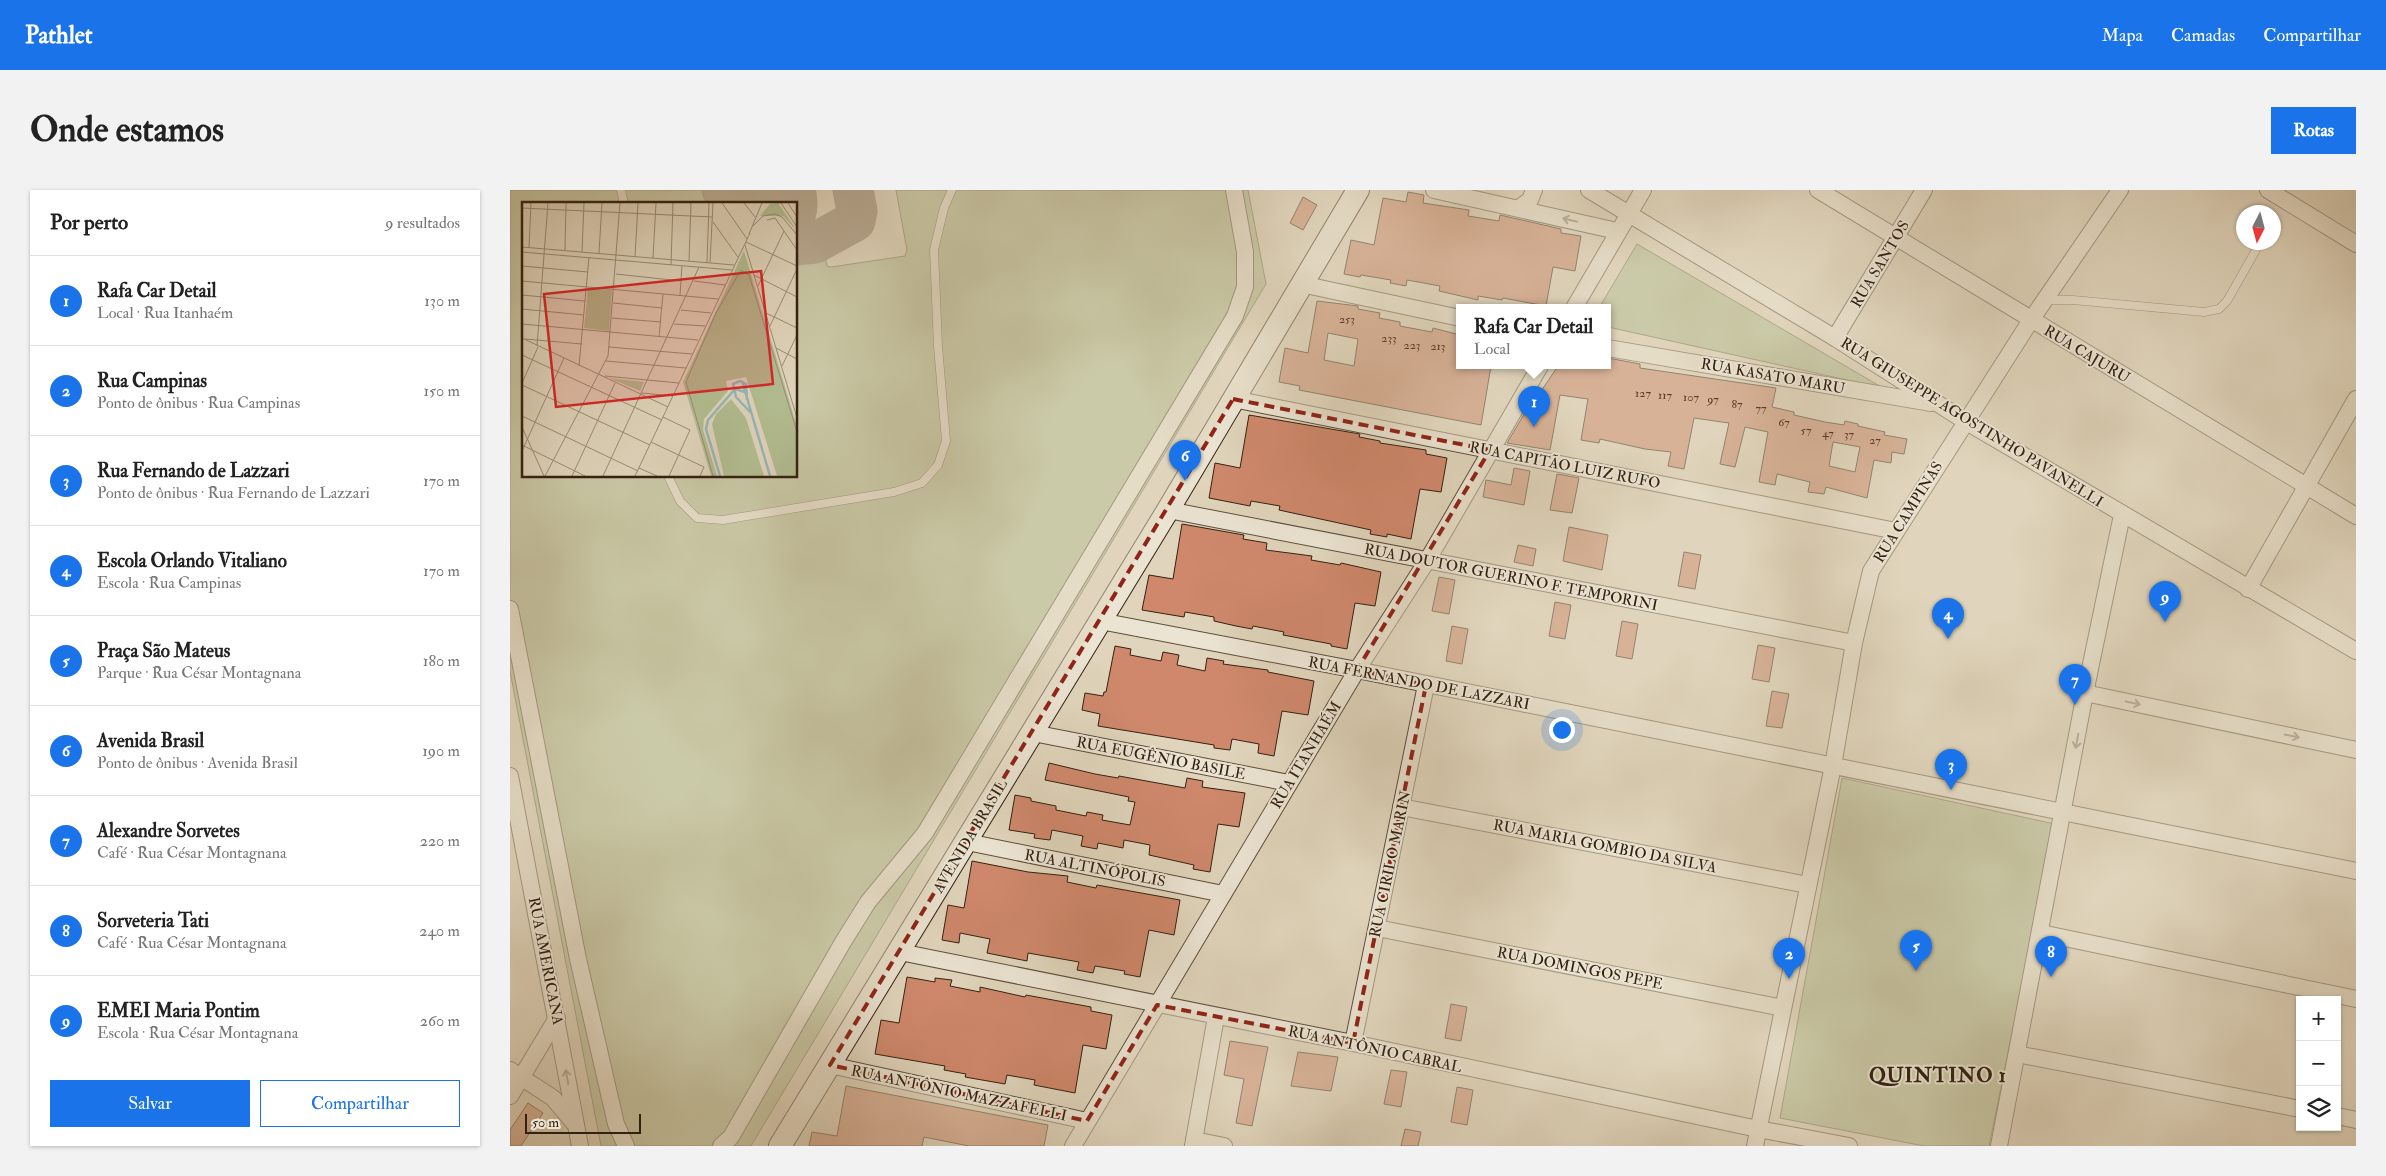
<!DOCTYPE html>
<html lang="pt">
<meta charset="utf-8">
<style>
body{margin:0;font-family:"IM FELL Double Pica",serif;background:#f2f2f2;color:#222}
.controls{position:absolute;right:15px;bottom:15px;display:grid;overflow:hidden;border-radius:0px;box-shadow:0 1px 4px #0004}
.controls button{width:45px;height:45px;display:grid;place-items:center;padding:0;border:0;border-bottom:1px solid #e0e0e0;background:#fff;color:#222;font:25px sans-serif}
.compass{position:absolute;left:1726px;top:15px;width:45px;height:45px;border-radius:50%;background:#fff;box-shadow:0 1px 4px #0004;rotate:186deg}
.scale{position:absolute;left:15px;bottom:12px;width:116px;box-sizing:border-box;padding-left:5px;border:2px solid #332111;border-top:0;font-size:14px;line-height:18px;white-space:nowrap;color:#332111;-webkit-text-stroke:4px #ebe4d3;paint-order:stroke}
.you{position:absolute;left:1051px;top:539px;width:18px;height:18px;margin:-12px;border:4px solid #fff;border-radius:50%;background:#1a73e8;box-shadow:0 0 0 8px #1a73e833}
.badge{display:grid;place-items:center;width:32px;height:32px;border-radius:50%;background:#1a73e8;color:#fff;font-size:16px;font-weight:700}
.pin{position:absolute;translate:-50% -41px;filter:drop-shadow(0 1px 2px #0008)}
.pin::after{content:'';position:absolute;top:26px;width:18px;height:15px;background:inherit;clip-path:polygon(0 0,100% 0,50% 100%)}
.popup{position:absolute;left:946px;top:114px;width:155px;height:65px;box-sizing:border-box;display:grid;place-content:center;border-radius:0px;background:#fff;filter:drop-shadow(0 1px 4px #0005);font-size:16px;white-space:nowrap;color:#767676}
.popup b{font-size:19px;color:#222}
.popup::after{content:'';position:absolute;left:50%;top:100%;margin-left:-10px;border:10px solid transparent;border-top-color:#fff}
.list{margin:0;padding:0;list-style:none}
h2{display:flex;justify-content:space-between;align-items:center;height:65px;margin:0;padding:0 20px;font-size:21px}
h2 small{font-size:16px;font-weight:400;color:#767676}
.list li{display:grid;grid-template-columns:32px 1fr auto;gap:15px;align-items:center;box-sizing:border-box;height:90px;padding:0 20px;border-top:1px solid #e0e0e0}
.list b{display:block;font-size:19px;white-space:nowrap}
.list p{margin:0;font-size:16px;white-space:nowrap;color:#767676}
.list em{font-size:16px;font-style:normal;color:#767676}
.actions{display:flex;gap:10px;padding:15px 20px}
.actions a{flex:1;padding:11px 0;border:1px solid #1a73e8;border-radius:0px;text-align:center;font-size:18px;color:#1a73e8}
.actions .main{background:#1a73e8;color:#fff}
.icon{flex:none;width:28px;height:28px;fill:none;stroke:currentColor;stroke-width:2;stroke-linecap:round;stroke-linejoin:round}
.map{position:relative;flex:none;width:1846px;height:956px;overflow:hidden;border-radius:0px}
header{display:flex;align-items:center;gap:30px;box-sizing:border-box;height:70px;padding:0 25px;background:#1a73e8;color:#fff}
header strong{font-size:24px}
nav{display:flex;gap:28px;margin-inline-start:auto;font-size:18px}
.intro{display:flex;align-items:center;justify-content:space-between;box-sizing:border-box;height:120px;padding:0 30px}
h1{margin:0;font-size:35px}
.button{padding:12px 22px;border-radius:0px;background:#1a73e8;color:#fff;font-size:18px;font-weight:700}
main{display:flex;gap:30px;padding:0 30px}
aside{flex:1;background:#fff;border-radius:0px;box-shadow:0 1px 4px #0004}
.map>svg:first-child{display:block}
</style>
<header>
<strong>Pathlet</strong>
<nav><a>Mapa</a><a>Camadas</a><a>Compartilhar</a></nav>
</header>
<div class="intro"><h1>Onde estamos</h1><a class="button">Rotas</a></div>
<main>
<aside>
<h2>Por perto<small>9 resultados</small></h2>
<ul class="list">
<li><span class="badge">1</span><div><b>Rafa Car Detail</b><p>Local · Rua Itanhaém</p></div><em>130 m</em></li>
<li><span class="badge">2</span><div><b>Rua Campinas</b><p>Ponto de ônibus · Rua Campinas</p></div><em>150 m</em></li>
<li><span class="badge">3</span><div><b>Rua Fernando de Lazzari</b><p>Ponto de ônibus · Rua Fernando de Lazzari</p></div><em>170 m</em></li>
<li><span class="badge">4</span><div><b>Escola Orlando Vitaliano</b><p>Escola · Rua Campinas</p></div><em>170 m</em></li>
<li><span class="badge">5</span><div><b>Praça São Mateus</b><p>Parque · Rua César Montagnana</p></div><em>180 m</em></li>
<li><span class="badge">6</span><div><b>Avenida Brasil</b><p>Ponto de ônibus · Avenida Brasil</p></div><em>190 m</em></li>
<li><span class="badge">7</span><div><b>Alexandre Sorvetes</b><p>Café · Rua César Montagnana</p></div><em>220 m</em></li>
<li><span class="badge">8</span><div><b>Sorveteria Tati</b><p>Café · Rua César Montagnana</p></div><em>240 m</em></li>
<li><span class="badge">9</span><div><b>EMEI Maria Pontim</b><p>Escola · Rua César Montagnana</p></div><em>260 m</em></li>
</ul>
<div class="actions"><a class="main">Salvar</a><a>Compartilhar</a></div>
</aside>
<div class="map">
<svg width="1846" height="956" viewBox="0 0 1846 956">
<rect width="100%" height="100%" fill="#e0d5bc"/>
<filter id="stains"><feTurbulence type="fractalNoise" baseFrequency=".004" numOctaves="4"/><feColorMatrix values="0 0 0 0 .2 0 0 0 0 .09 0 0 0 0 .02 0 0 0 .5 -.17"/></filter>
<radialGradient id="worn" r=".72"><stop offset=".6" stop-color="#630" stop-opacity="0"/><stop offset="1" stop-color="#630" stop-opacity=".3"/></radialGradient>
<g fill="#b2bd91" stroke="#726f51">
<path d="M0,0h198l3,14h-187v272h272v-217l28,-6 3,13 4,1 74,-11 2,-6 -11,-60h352l18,94 -515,862h-150l-91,-475z"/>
<path d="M1127,54l246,144 -275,-61v-19h-9z"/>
<path d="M1332,588l213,46 -66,322h-65l-144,-28z"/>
</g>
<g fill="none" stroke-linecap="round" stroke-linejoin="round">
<g stroke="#8a7b66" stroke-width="41">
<path d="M212,0l6,14"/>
<path d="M286,55l19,-2 40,-22 2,-10 -4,-21"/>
</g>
<path stroke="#8a7b66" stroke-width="105" d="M253,0l2,14"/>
</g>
<g fill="#cf886c" stroke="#332111" fill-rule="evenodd">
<path d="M898,2l16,3 -1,8 46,7 -1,6 31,5 1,-6 61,14v4l20,3 -6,35 -22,-4 -7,39 -43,-8 -1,2 -24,-4v4l-39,-9 1,-5 -33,-6 -1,6 -16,-3 1,-3 -30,-5 -1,2 -16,-3 7,-34 23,5 9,-47 23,4z"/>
<path d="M793,7l14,8 -14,25 -13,-7z"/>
<path d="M807,111l41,5v3l22,4 -1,5 21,4v4l32,6 1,-4 27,7v31h31l-10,59 -182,-35 1,-4 -21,-4 6,-34 23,5zM818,143l30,6 -4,27 -30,-6z"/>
<path d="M1098,168l32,6v4l136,20 -4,19 22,5v3l31,7 19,3 1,-4 13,3v2l27,6 -1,3 23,4 -3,15 -12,-2 -1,11 -17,-3 -7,38 -41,-11 -2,7 -16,-2 2,-10 -33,-8 -2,11 -16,-3 9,-50 -23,-5 -10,40 -15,-3 9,-41 -35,-5 -10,51 -16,-3 3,-14 -26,-3 -45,-10 -1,4 -18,-3 7,-41 -28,-4 -10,55 -43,-7 22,-37h2l27,-40h50zM1323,252l27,5 -5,25 -26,-6z"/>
<path d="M739,225l111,19 -1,3 21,4v2l46,7v4l21,4 -6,34 -21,-3 -9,50 -24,-5v3l-17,-3 1,-4 -92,-20 1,-4 -29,-5 -1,5 -41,-8 6,-35 25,5z"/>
<path d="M1004,278l16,3 -6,34 -41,-8 3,-17 25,5z"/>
<path d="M1047,284l22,4 -7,35 -22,-3z"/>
<path d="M672,334l62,11 -1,4 24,4 -1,7 46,6 -1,4 29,5 1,-2 40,9 -6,34 -20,-3 -8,46 -16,-3v-2l-48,-9 1,-3 -31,-6 -1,3 -16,-3 -22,-5v-4l-29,-5 -1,5 -42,-7 7,-35 24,4z"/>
<path d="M1059,337l39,8 -6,35 -39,-9z"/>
<path d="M1008,355l18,4 -3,17 -19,-4z"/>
<path d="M1174,362l17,3 -6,34 -17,-3z"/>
<path d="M929,387l16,3 -6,34 -17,-3z"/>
<path d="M1045,412l16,3 -6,34 -16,-3z"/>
<path d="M1112,431l16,3 -6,35 -16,-3z"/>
<path d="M942,436l16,3 -6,35 -16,-3z"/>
<path d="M1248,455l17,3 -6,34 -17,-3z"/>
<path d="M605,456l16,3 -1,6 31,6 2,-9 16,3 -2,10 28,6 2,-13 17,3 -1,3 45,6v2l46,9 -6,34 -26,-4 -8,45 -16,-3 1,-9 -27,-5 -2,11 -16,-2v-3l-116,-19 2,-12 -18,-4 3,-17 18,3 1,-4h2z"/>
<path d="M1262,501l17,3 -7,34 -16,-2z"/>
<path d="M539,573l46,11 23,4 1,-2 66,12 2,-10 16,3 -1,6 43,6 -6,34 -21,-3 -8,48 -17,-3 1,-4 -45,-10 1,-10 -26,-5 -1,8 -25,-5 -1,6 -16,-3 2,-10 -31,-6 -2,10 -16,-2 1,-4 -26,-4 6,-35 16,3v3l25,5v4l30,6 1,-4 16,3 -1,5 28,5 5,-23 -7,-1 1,-4 -84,-17z"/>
<path d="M462,671l56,11 40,4 -1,6 29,6 1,-3 83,15 -6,35 -25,-5 -9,47 -16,-3 1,-3 -30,-5 -2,7 -16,-3 2,-8 -51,-9 -1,8 -40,-8 3,-14 -30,-6 -1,10 -17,-3 6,-35 16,3z"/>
<path d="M397,787l28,5v-4l17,2 -2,6 30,6v-5l45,10 1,-2 65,12v4l21,4 -6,34 -23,-4 -8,48 -41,-8 1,-5 -28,-5 -2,9 -40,-7 1,-3 -22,-4 1,-4 -70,-12 6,-34 18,3z"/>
<path d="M941,814l16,3 -6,34 -16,-3z"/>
<path d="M720,851l38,6 -16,79 -16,-3 8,-44 -20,-4z"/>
<path d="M788,862l40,5 -7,34 -40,-5z"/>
<path d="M881,880l16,2 -6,35 -17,-3z"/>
<path d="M336,896l202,39 -4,21h-75l-45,-9 -2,9h-113l3,-14 25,4z"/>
<path d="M947,897l16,3 -6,35 -16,-3z"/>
<path d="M18,913l15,10 -22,33h-11v-16z"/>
<path d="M895,939l16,3 -3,14h-17z"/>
</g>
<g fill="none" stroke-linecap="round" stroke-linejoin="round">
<g stroke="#5e4e3c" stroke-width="9">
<g id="lane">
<path d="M111,0l3,14"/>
<path d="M1535,110h28l131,12 15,-3 8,-8 29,-51"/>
<path d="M158,286l12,25 17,17 26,2 171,-28 28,-9 16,-18 8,-24 -8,-95 -4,-96 10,-42 8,-18"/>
</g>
</g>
<g stroke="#5e4e3c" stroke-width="18">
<g id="street">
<path d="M924,0l183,41"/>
<path d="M1079,0l246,148 130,83 391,230"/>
<path d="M1308,0l538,326"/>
<path d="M1758,0l88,54"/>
<path d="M1009,18l11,-8 4,-10"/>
<path d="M791,94l159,34"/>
<path d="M1064,118l69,-118"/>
<path d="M1325,148l89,-148"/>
<path d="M1098,158l323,55"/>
<path d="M723,209l663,132"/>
<path d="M658,320l686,133"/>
<path d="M1738,399l108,-190"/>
<path d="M0,419l68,350 38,165 10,22"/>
<path d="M590,431l257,49 999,201"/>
<path d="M1575,503l271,57"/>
<path d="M523,543l256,50"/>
<path d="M0,586l70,370"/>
<path d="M891,617l407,78"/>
<path d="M457,652l256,52"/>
<path d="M867,738l406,80"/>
<path d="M1531,743l315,66"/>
<path d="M390,762l453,91 405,86 91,17"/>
<path d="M843,853l73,-358"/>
<path d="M1507,864l283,55"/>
<path d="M320,875l257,56"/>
<path d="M0,880l43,28 21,25"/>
<path d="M0,906l47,-78"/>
<path d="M1827,926l19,4"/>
<path d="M684,950l30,6"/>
<path d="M211,956l10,-9 112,-195 25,-40 57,-69 310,-517 10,-29v-35l-11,-62"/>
<path d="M563,956l284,-476 70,-109 113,-195"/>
<path d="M683,956l23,-129"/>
<path d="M1245,956l78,-380 21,-123 17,-72 160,-251 89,-130"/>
<path d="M1489,956l86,-453 37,-178"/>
</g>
</g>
<g stroke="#332111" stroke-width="24">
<path id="secondary" d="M270,956l388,-636 190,-320"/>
</g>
<use href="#lane" stroke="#ebe4d3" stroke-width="8"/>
<use href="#street" stroke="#ebe4d3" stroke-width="16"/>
<use href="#secondary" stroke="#ebe4d3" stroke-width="22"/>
</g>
<defs><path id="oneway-shaft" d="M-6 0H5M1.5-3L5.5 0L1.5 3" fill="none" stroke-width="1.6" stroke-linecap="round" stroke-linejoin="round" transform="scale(1.25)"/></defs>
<g stroke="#8f8272">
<use href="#oneway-shaft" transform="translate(1060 30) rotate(-167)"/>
<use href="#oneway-shaft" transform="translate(1623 513) rotate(12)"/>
<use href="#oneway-shaft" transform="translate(1782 546) rotate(12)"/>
<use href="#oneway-shaft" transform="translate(1567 551) rotate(100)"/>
<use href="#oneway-shaft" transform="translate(57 887) rotate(-100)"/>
</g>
<path d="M0 0H1846V956H0ZM723,209l257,51 -133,220 69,15 -73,358 -196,-38 -70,116 -257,-56z" fill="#e0d5bc" fill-opacity=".55" fill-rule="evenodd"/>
<path fill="none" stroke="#8f2418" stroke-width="4" stroke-dasharray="10 6" stroke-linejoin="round" d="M723,209l257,51 -133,220 69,15 -73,358 -196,-38 -70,116 -257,-56z"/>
<g text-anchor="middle" stroke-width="4" stroke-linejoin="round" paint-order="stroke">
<g font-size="12" fill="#5a3b28">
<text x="837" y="133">253</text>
<text x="879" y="152">233</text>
<text x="902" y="159">223</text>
<text x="928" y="160">213</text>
<text x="1133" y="207">127</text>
<text x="1155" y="209">117</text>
<text x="1181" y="211">107</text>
<text x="1203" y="213">97</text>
<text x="1227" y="218">87</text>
<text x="1251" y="222">77</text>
<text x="1274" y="236">67</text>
<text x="1296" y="244">57</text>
<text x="1318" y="247">47</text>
<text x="1339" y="248">37</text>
<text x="1365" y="254">27</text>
</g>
<g font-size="15" fill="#332111" stroke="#ebe4d3">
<text transform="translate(1370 74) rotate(-59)" y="5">RUA SANTOS</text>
<text transform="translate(1577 164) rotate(31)" y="5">RUA CAJURU</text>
<text transform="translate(1263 186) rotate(10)" y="5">RUA KASATO MARU</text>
<text transform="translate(1462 232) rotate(32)" y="5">RUA GIUSEPPE AGOSTINHO PAVANELLI</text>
<text transform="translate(1055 275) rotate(11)" y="5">RUA CAPITÃO LUIZ RUFO</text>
<text transform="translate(1398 322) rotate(-58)" y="5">RUA CAMPINAS</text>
<text transform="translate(1001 387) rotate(11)" y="5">RUA DOUTOR GUERINO F. TEMPORINI</text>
<text transform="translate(909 493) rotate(11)" y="5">RUA FERNANDO DE LAZZARI</text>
<text transform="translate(796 565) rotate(-59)" y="5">RUA ITANHAÉM</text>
<text transform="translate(651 568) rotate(11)" y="5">RUA EUGÊNIO BASILE</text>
<text transform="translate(460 646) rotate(-59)" y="5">AVENIDA BRASIL</text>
<text transform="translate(1095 656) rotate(11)" y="5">RUA MARIA GOMBIO DA SILVA</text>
<text transform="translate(880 674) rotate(-78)" y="5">RUA CIRILO MARIN</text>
<text transform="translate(585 678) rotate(11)" y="5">RUA ALTINÓPOLIS</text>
<text transform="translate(36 771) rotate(79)" y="5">RUA AMERICANA</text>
<text transform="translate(1070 778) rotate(11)" y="5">RUA DOMINGOS PEPE</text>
<text transform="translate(865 859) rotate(12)" y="5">RUA ANTÔNIO CABRAL</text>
<text transform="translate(449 903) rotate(12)" y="5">RUA ANTÔNIO MAZZAFELLI</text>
</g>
<g font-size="20" font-weight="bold" letter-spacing="1" fill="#332111" stroke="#ebe4d3">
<text x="1428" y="892">QUINTINO 1</text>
</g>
</g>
<g transform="translate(12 12)">
<rect width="275" height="275" fill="#e0d5bc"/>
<path d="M256,1l19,28 -14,-15h-23l10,-12zM222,49l53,175v50h-20l-31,-99 -20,4 2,10 -24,28 -1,11 14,46h-6l-28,-94zM66,86l24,2 -3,41 -25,-3zM87,176l35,4 -4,9zM209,197l15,19 18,58h-40l-12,-52 4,-10z" fill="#b2bd91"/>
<path fill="none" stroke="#96b7b8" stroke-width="2.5" d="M220,179l28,95M225,198l-1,-16 -6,-3 -7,3 3,13 15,16M198,274l-14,-47 2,-9 27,-31 10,3"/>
<path fill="none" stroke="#9b8d78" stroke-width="1" d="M200,1l25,36M222,1l11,14M259,1l16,24M266,1l9,14M0,6l190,9M245,18l8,-2 22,32M191,20l25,35M231,24l10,-10 12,-2 7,3 15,18M227,32l13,-31M224,40l51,24M223,43l52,173M0,45l212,18M7,45l2,-44M43,48l1,-47M0,50l210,18M60,50l2,-49M77,51l3,-50M113,55l3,-54M131,56l3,-55M167,59l2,-58M185,61l2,-60M188,61l3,-60M149,63l2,-62M0,64l66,6M94,72l65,7M232,73l43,22M0,79l196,18M172,79l31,4M236,84l26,-55M0,93l63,6M158,93l2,-29M91,101l49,5M0,107l62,6M159,108l30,3M244,111l31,15M90,116l49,4M0,122l176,16M152,122l31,2M248,124l27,-57M137,135l4,-43M0,136l146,69M3,137l57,5M15,144l11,-143M87,145l83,7M254,146l21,11M0,153l140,65M84,159l80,7M57,164l10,-109M260,164l15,-31M83,174l74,7M0,181l16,-36M0,183l128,60M120,191l31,3M0,214l116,55M141,215l27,13 -21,46M0,225l22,49M129,240l53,25 -4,9M0,243l63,31M0,249l42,-93M117,266l18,8M23,274l63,-120 12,-153M50,274l43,-93M81,274l96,-209M113,274l115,-243M191,274l-27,-94 30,-69 25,-43 8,5 48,157"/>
<path fill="#d62828" fill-opacity="0.15" stroke="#d62828" stroke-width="2.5" d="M239,69l12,113 -217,23 -12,-113z"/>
<rect width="275" height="275" fill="none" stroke="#332111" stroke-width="2.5"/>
</g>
<rect width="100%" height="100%" filter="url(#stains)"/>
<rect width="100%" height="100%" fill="url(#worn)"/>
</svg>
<div class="controls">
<button>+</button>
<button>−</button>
<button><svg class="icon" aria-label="layers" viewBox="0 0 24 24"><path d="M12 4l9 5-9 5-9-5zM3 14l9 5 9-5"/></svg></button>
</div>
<svg class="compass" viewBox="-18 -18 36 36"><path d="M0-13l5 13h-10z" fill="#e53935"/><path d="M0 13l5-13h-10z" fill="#767676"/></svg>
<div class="scale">50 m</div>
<div class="you"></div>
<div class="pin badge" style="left:1024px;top:237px">1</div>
<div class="popup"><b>Rafa Car Detail</b>Local</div>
<div class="pin badge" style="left:1279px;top:789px">2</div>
<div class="pin badge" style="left:1441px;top:600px">3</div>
<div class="pin badge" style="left:1438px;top:449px">4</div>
<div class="pin badge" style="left:1406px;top:781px">5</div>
<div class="pin badge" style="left:675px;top:291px">6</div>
<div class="pin badge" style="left:1565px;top:515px">7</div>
<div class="pin badge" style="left:1541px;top:787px">8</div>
<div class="pin badge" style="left:1655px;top:432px">9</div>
</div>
</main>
